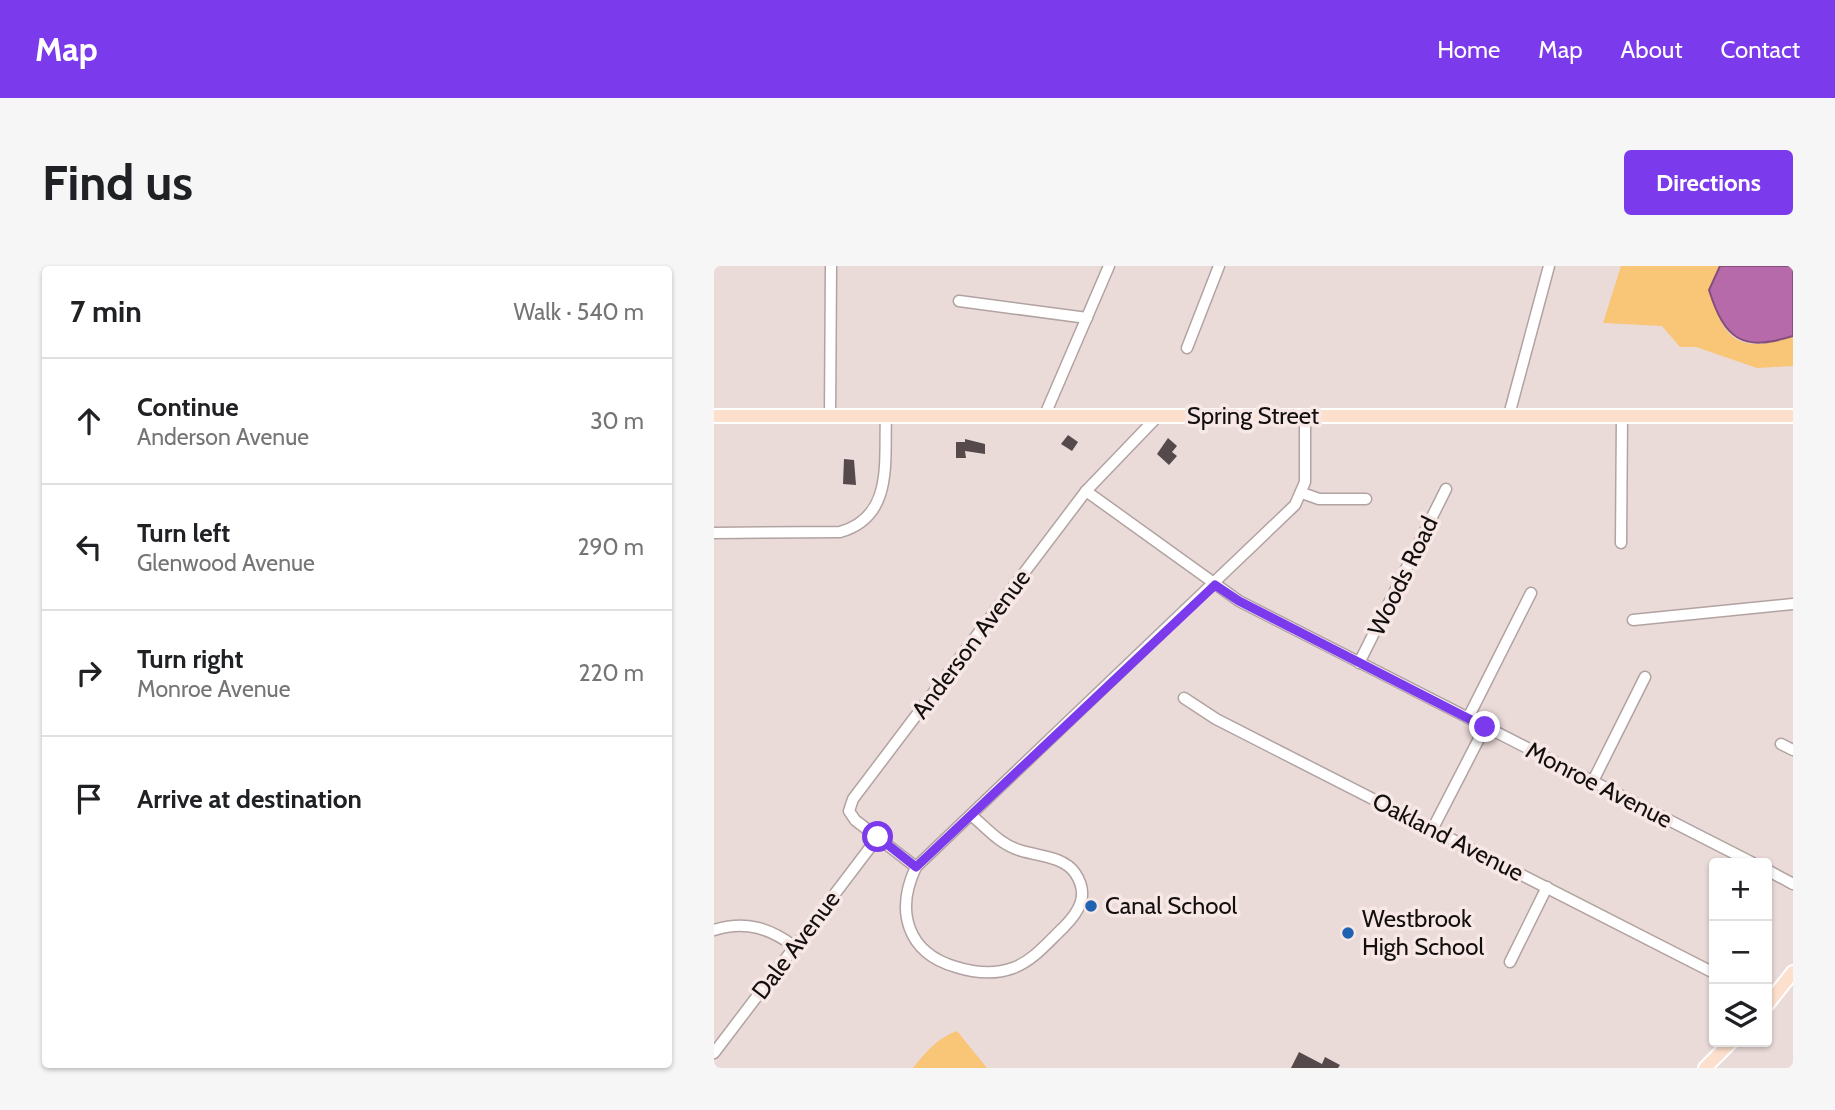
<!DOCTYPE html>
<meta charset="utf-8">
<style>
body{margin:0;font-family:Cabin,sans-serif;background:#f6f6f6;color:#202124}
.controls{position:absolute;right:21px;bottom:21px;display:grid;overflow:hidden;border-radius:7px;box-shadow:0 2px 5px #0004}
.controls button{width:63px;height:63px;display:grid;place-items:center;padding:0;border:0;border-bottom:2px solid #e0e0e0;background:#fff;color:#202124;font:35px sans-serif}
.stop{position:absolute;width:21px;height:21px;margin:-16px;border:5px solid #7c3aed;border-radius:50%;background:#fff}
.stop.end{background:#7c3aed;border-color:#fff;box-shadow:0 2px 7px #0008}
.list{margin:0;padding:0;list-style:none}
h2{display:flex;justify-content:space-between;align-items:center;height:91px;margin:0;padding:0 28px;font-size:30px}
h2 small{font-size:23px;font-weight:400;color:#757577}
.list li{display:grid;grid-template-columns:46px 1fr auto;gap:21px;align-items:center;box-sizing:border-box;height:126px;padding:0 28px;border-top:2px solid #e0e0e0}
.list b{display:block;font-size:26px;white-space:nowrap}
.list p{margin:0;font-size:23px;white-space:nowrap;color:#757577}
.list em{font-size:23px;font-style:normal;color:#757577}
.icon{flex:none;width:38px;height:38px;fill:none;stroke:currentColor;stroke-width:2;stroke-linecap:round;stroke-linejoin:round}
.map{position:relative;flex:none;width:1079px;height:802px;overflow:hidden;border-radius:7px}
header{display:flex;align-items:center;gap:42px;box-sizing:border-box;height:98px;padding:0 35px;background:#7c3aed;color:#fff}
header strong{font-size:33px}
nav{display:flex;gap:38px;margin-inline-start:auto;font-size:24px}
.intro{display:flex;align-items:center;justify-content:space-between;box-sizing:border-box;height:168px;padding:0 42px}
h1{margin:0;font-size:49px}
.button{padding:18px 32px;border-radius:7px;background:#7c3aed;color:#fff;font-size:24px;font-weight:700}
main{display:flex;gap:42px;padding:0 42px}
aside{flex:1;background:#fff;border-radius:7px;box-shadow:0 2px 5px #0004}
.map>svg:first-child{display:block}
</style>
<header>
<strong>Map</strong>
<nav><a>Home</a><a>Map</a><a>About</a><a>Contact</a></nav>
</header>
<div class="intro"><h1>Find us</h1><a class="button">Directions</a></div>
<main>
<aside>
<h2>7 min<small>Walk · 540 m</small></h2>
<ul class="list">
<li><svg class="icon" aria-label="ahead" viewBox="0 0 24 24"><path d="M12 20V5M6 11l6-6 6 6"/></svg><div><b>Continue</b><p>Anderson Avenue</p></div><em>30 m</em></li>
<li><svg class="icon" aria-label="left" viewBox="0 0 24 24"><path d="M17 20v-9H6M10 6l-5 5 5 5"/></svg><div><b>Turn left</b><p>Glenwood Avenue</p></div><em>290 m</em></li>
<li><svg class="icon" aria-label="right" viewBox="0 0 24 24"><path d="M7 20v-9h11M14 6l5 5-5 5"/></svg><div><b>Turn right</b><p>Monroe Avenue</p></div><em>220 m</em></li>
<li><svg class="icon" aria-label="arrive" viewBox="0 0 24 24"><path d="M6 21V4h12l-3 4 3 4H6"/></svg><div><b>Arrive at destination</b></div></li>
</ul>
</aside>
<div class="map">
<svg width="1079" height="802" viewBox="0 0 1079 802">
<rect width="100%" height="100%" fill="#eadbd9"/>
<g fill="#f9c576">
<path d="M907,0h99c-12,22 -4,68 23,76 15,5 36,-1 50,-6v30l-36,2 -61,-21h-16l-18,-21 -59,-3z"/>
<path d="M243,765l30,37h-74c13,-16 24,-30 44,-37z"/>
</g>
<path fill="#b66aaa" stroke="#854f7c" stroke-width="2" d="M1006,0h73v70c-51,16 -68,4 -84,-46z"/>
<g fill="#55494c">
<path d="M354,169l10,7 -6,9 -11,-7z"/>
<path d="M454,172l9,8 -5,6 5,4 -8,9 -12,-11z"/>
<path d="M251,173l20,5v10l-20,-3 1,7h-10v-16h9z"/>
<path d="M130,193l10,1 2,25 -13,-1z"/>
<path d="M585,786l23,12 3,-7 15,8 -2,3h-47z"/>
</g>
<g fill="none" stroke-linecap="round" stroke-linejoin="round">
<g stroke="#b2a3a2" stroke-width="13">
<g id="minor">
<path d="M245,35l128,17"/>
<path d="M473,82l32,-82"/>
<path d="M795,149l40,-149"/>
<path d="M116,151l1,-151"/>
<path d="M330,151l65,-151"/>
<path d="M372,225l153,110 514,262"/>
<path d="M588,227l17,6h47"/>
<path d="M0,267l126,-1c54,-15 44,-71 46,-115"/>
<path d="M907,277l1,-127"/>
<path d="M919,354l160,-16"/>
<path d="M645,397l87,-174"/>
<path d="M470,432l32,21 498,254"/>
<path d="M754,452l63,-125"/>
<path d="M1067,478l12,6"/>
<path d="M879,515l52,-104"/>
<path d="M257,549c17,14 29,30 51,36 18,5 42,6 53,22 15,22 4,39 -12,55 -15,14 -30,33 -50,40 -19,7 -38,5 -57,-1 -49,-14 -61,-56 -40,-100l379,-362 10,-23v-66"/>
<path d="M719,562l52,-101"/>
<path d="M202,601l-61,-47 -6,-9 4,-12 233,-308 72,-75"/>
<path d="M1053,604l26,14"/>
<path d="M0,664c31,-10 56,-2 81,17"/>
<path d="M796,696l37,-75"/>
<path d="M0,787l164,-216"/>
</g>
</g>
<g stroke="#fff" stroke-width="16">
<g id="major">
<path d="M0,150h1079"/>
<path d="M1053,739l26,-33"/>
<path d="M991,802l26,-26"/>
</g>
</g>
<use href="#minor" stroke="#fff" stroke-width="10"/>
<use href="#major" stroke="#fddfcd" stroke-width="12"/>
</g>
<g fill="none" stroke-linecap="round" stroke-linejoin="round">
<path stroke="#7c3aed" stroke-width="9" d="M164,571l38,30 299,-282 24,16 246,126"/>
</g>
<g fill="#1f62b2" stroke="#f7e8e6" stroke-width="2.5">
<circle cx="377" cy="640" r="7"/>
<circle cx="634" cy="667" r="7"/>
</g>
<g text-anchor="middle" stroke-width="7" stroke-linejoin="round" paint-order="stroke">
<g font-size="24" fill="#140f0f" stroke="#f7e8e6">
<text x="539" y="158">Spring Street</text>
<text transform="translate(689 310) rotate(-64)" y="8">Woods Road</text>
<text transform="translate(257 378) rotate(-53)" y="8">Anderson Avenue</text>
<text transform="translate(885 519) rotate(27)" y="8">Monroe Avenue</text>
<text transform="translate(734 571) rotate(27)" y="8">Oakland Avenue</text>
<text transform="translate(82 679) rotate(-53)" y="8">Dale Avenue</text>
</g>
<g font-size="24" fill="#140f0f" stroke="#f7e8e6" text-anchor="start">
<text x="391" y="648">Canal School</text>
<text x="648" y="661">Westbrook<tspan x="648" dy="28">High School</tspan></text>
</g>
</g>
</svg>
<div class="controls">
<button>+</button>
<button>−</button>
<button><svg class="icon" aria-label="layers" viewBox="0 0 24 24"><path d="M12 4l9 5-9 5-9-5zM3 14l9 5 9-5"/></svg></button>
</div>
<div class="stop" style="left:164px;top:571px"></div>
<div class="stop end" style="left:771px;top:461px"></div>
</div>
</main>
